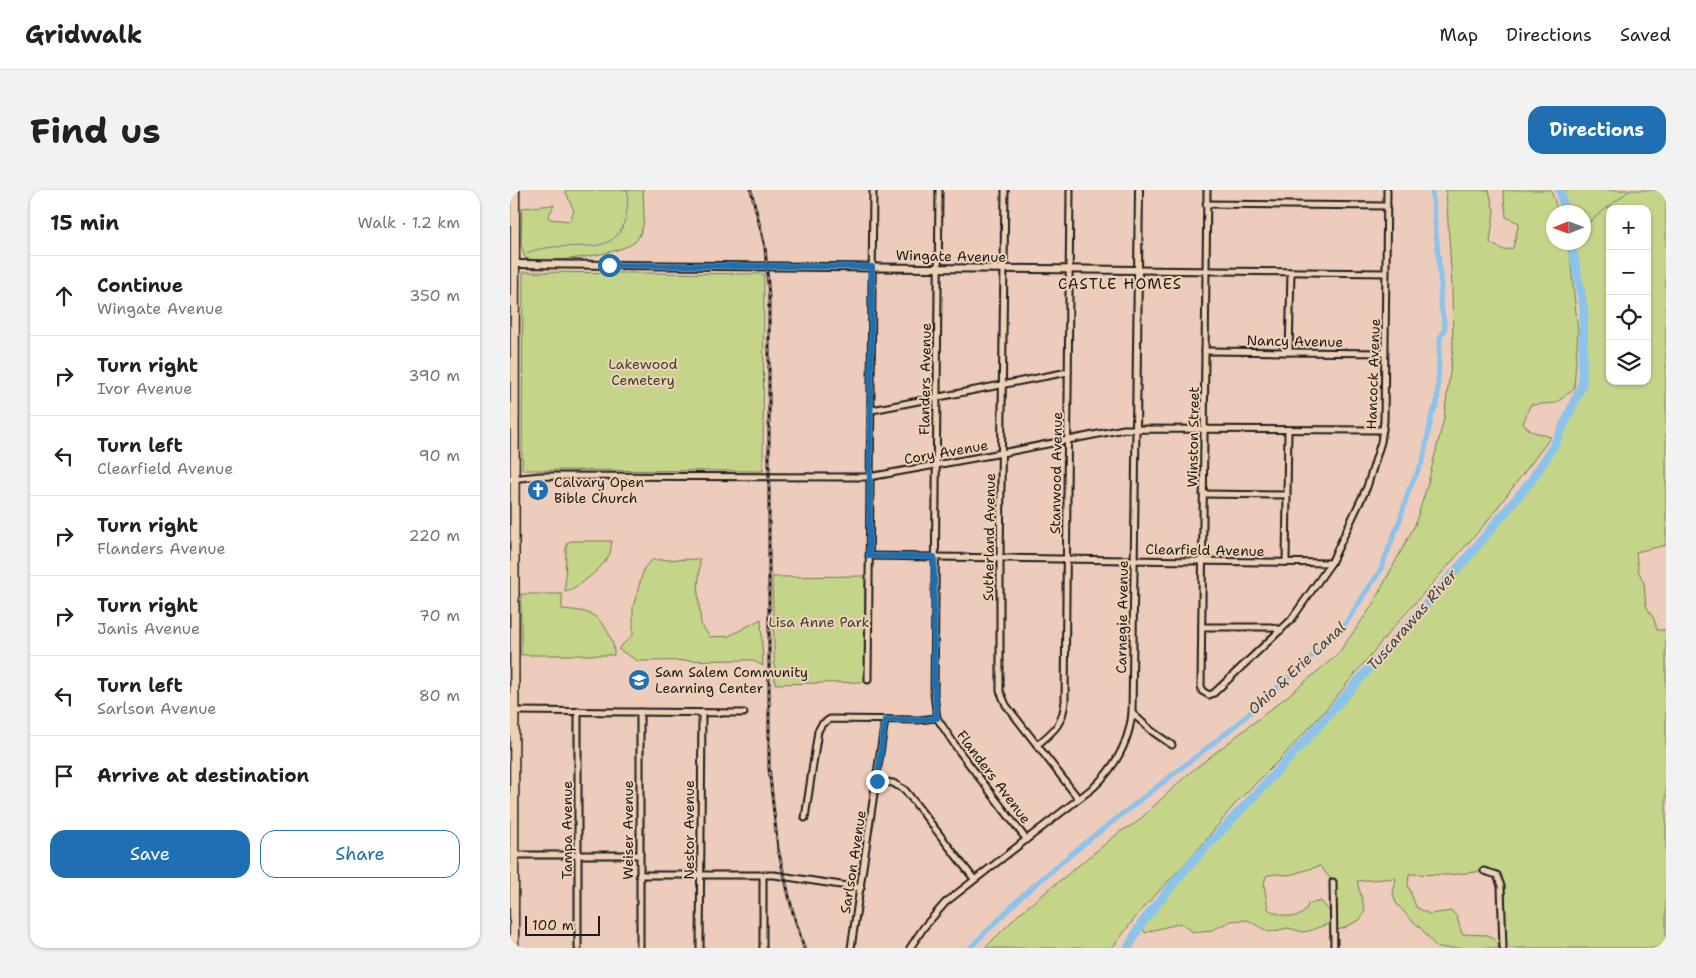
<!DOCTYPE html>
<meta charset="utf-8">
<style>
body{margin:0;font-family:"Shantell Sans",sans-serif;background:#f2f2f2;color:#202124}
.controls{position:absolute;right:15px;top:15px;display:grid;overflow:hidden;border-radius:10px;box-shadow:0 1px 4px #0004}
.controls button{width:45px;height:45px;display:grid;place-items:center;padding:0;border:0;border-bottom:1px solid #e0e0e0;background:#fff;color:#202124;font:25px sans-serif}
.compass{position:absolute;left:1036px;top:15px;width:45px;height:45px;border-radius:50%;background:#fff;box-shadow:0 1px 4px #0004;rotate:269deg}
.scale{position:absolute;left:15px;bottom:12px;width:75px;box-sizing:border-box;padding-left:5px;border:2px solid #1c1c1c;border-top:0;font-size:14px;line-height:18px;white-space:nowrap;color:#1c1c1c;-webkit-text-stroke:4px #efd2b6;paint-order:stroke}
.stop{position:absolute;width:15px;height:15px;margin:-11px;border:4px solid #1f6fb2;border-radius:50%;background:#fff}
.stop.end{background:#1f6fb2;border-color:#fff;box-shadow:0 1px 5px #0008}
.list{margin:0;padding:0;list-style:none}
h2{display:flex;justify-content:space-between;align-items:center;height:65px;margin:0;padding:0 20px;font-size:21px}
h2 small{font-size:16px;font-weight:400;color:#757577}
.list li{display:grid;grid-template-columns:32px 1fr auto;gap:15px;align-items:center;box-sizing:border-box;height:80px;padding:0 20px;border-top:1px solid #e0e0e0}
.list b{display:block;font-size:19px;white-space:nowrap}
.list p{margin:0;font-size:16px;white-space:nowrap;color:#757577}
.list em{font-size:16px;font-style:normal;color:#757577}
.actions{display:flex;gap:10px;padding:15px 20px}
.actions a{flex:1;padding:11px 0;border:1px solid #1f6fb2;border-radius:15px;text-align:center;font-size:18px;color:#1f6fb2}
.actions .main{background:#1f6fb2;color:#fff}
.icon{flex:none;width:28px;height:28px;fill:none;stroke:currentColor;stroke-width:2;stroke-linecap:round;stroke-linejoin:round}
.map{position:relative;flex:none;width:1156px;height:758px;overflow:hidden;border-radius:15px}
header{display:flex;align-items:center;gap:30px;box-sizing:border-box;height:70px;padding:0 25px;background:#fff;border-bottom:1px solid #e0e0e0}
header strong{font-size:24px}
nav{display:flex;gap:28px;margin-inline-start:auto;font-size:18px}
.intro{display:flex;align-items:center;justify-content:space-between;box-sizing:border-box;height:120px;padding:0 30px}
h1{margin:0;font-size:35px}
.button{padding:12px 22px;border-radius:15px;background:#1f6fb2;color:#fff;font-size:18px;font-weight:700}
main{display:flex;gap:30px;padding:0 30px}
aside{flex:1;background:#fff;border-radius:15px;box-shadow:0 1px 4px #0004}
.map>svg:first-child{display:block}
</style>
<header>
<strong>Gridwalk</strong>
<nav><a>Map</a><a>Directions</a><a>Saved</a></nav>
</header>
<div class="intro"><h1>Find us</h1><a class="button">Directions</a></div>
<main>
<aside>
<h2>15 min<small>Walk · 1.2 km</small></h2>
<ul class="list">
<li><svg class="icon" aria-label="ahead" viewBox="0 0 24 24"><path d="M12 20V5M6 11l6-6 6 6"/></svg><div><b>Continue</b><p>Wingate Avenue</p></div><em>350 m</em></li>
<li><svg class="icon" aria-label="right" viewBox="0 0 24 24"><path d="M7 20v-9h11M14 6l5 5-5 5"/></svg><div><b>Turn right</b><p>Ivor Avenue</p></div><em>390 m</em></li>
<li><svg class="icon" aria-label="left" viewBox="0 0 24 24"><path d="M17 20v-9H6M10 6l-5 5 5 5"/></svg><div><b>Turn left</b><p>Clearfield Avenue</p></div><em>90 m</em></li>
<li><svg class="icon" aria-label="right" viewBox="0 0 24 24"><path d="M7 20v-9h11M14 6l5 5-5 5"/></svg><div><b>Turn right</b><p>Flanders Avenue</p></div><em>220 m</em></li>
<li><svg class="icon" aria-label="right" viewBox="0 0 24 24"><path d="M7 20v-9h11M14 6l5 5-5 5"/></svg><div><b>Turn right</b><p>Janis Avenue</p></div><em>70 m</em></li>
<li><svg class="icon" aria-label="left" viewBox="0 0 24 24"><path d="M17 20v-9H6M10 6l-5 5 5 5"/></svg><div><b>Turn left</b><p>Sarlson Avenue</p></div><em>80 m</em></li>
<li><svg class="icon" aria-label="arrive" viewBox="0 0 24 24"><path d="M6 21V4h12l-3 4 3 4H6"/></svg><div><b>Arrive at destination</b></div></li>
</ul>
<div class="actions"><a class="main">Save</a><a>Share</a></div>
</aside>
<div class="map">
<svg width="1156" height="758" viewBox="0 0 1156 758">
<rect width="100%" height="100%" fill="#ecb"/>
<filter id="ink" filterUnits="userSpaceOnUse"><feTurbulence type="fractalNoise" baseFrequency=".02" numOctaves="2"/><feDisplacementMap in="SourceGraphic" scale="10" xChannelSelector="R" yChannelSelector="G"/><feConvolveMatrix kernelMatrix="1 2 1 2 8 2 1 2 1" color-interpolation-filters="sRGB"/></filter>
<g filter="url(#ink)">
<g fill="#c4d589" stroke="#707852" fill-rule="evenodd">
<path d="M55,0h78c0,14 4,34 -4,46 -1,2 -2,4 -4,6 -16,13 -91,23 -110,16l-4,-14 1,-36 32,-3 -6,12 2,2 20,2 4,-10z"/>
<path d="M936,0h43l5,21 -4,32 14,7 9,-2 6,-25 -13,-6 -3,-27h48l7,22h-4v30l12,1 4,14 8,74 -4,58 -18,14 -26,2 -7,19 8,7 20,6 -66,87 -93,105 -70,85 -39,42 -48,48 -39,48 -54,57 -30,39h-127l35,-35 101,-82 15,-8 51,-48 102,-80 48,-40 33,-46 45,-84 13,-42 16,-65 9,-69 -1,-64z"/>
<path d="M1050,0h106v355l-30,7 2,18 6,13 2,23 8,13 3,11h9v318h-163l-5,-70 -14,-7 -36,4 -39,-1 -1,11 8,22 13,7 23,-3 5,6 5,17 26,1 11,9 -1,4h-61l-18,-22 -8,-6 -15,-17 -3,-9 3,-16 -39,3 8,29 -4,9 -17,9 -10,3 -1,-49 -13,-16 -31,9 -15,-1 -8,2 -2,8 4,25c8,5 29,12 36,3 2,-2 3,-5 4,-8l13,-3 9,11v11l-21,8 -6,1 -15,-4 -19,4 -22,-12 -16,1 -19,9 -19,2 -12,-9c-12,4 -24,5 -36,10l-4,-9 325,-365 65,-78 25,-39 26,-57 2,-75 -13,-67 13,-1v-30h-19zM1100,19h37v172h-37z"/>
<path d="M13,82l241,2 -1,197 -241,-1z"/>
<path d="M61,351h41c-1,4 -1,9 -2,12 -5,13 -32,36 -45,38l1,-44 1,-4z"/>
<path d="M190,369l-2,34 3,31 9,13 19,-1 32,-17 2,47 -11,-6 -114,1 -20,-12 15,-14v-28l11,-39 8,-8z"/>
<path d="M355,386v106l-90,2 -3,-107z"/>
<path d="M11,404h41v15c22,2 34,2 46,23 4,8 6,14 6,23h-93z"/>
</g>
<g fill="none" stroke-linecap="round" stroke-linejoin="round">
<g stroke="#5f8098" stroke-width="1">
<path d="M1074,36l46,-36"/>
<path d="M17,63c48,-20 102,21 101,-63"/>
</g>
<path stroke="#8cc3ea" stroke-width="5" d="M460,758l53,-53 58,-49 153,-119 107,-97 39,-59 21,-54 7,-25 15,-32 9,-46 5,-10 3,-66 5,-10 -5,-28 1,-14 -9,-96"/>
<g stroke="#8cc3ea" stroke-width="9">
<path d="M1050,0l5,22"/>
<path d="M618,758l13,-24 41,-51 123,-132 161,-182 65,-78 25,-39 26,-57 2,-75 -13,-68"/>
</g>
<g stroke="#1c1c1c" stroke-width="9">
<g id="minor">
<path d="M429,0l-5,504 3,24 22,33 67,88"/>
<path d="M495,0l-5,368v133l6,14 72,93"/>
<path d="M697,0l-6,495 1,6 7,4 5,-2 77,-73 40,-57 36,-76 14,-45 3,-21 3,-231"/>
<path d="M696,14l181,2"/>
<path d="M627,80l249,3"/>
<path d="M695,161l180,2"/>
<path d="M779,162l2,-80"/>
<path d="M362,220l196,-38"/>
<path d="M0,289l31,-3 328,1 133,-24 122,-24 259,1"/>
<path d="M693,304l84,1"/>
<path d="M359,366l462,7"/>
<path d="M776,372l2,-132"/>
<path d="M692,437h69l10,3"/>
<path d="M358,490l5,-490"/>
<path d="M5,521l229,2"/>
<path d="M622,523l21,19 19,13"/>
<path d="M527,555c17,-14 26,-21 28,-44l5,-511"/>
<path d="M367,591l16,2 12,7 69,89"/>
<path d="M295,628l13,-87 4,-7 8,-5 88,1 19,-2"/>
<path d="M4,665h125"/>
<path d="M974,681l13,4 4,11 2,62"/>
<path d="M129,685h135l87,13"/>
<path d="M253,685v73"/>
<path d="M823,692l1,66"/>
<path d="M68,758v-237"/>
<path d="M130,758v-236"/>
<path d="M190,758l2,-235"/>
<path d="M341,758l34,-228"/>
<path d="M400,758l14,-21 22,-25 148,-115c21,-20 35,-45 38,-74l4,-284"/>
</g>
</g>
<g stroke="#1c1c1c" stroke-width="10">
<g id="tertiary">
<path d="M5,74l622,6"/>
<path d="M626,239l3,-239"/>
</g>
</g>
<g stroke="#1c1c1c" stroke-width="11">
<path id="secondary" d="M4,758l1,-758"/>
</g>
<use href="#minor" stroke="#efd2b6" stroke-width="5"/>
<use href="#tertiary" stroke="#efd2b6" stroke-width="6"/>
<use href="#secondary" stroke="#efd2b6" stroke-width="8"/>
<g stroke="#1c1c1c" stroke-width="3">
<path id="rail" d="M241,0l14,57 4,50v471l9,81 14,60 12,39"/>
</g>
<use href="#rail" stroke="#efd2b6" stroke-width="1" stroke-dasharray="4" stroke-linecap="butt"/>
</g>
</g>
<g fill="none" stroke-linecap="round" stroke-linejoin="round" filter="url(#ink)">
<path stroke="#1f6fb2" stroke-width="6" d="M99,75l263,2 -3,289 65,1v129l3,32 -19,2h-33l-8,61"/>
</g>
<defs>
<g id="church-disc" transform="scale(1.125)"><circle r="9.5" fill="#1f6fb2" stroke="#efd2b6"/><path d="M-1.2-6h2.4v3.5h3.3v2.4h-3.3V6h-2.4V-.1h-3.3v-2.4h3.3Z" fill="#fff"/></g>
<g id="school-disc" transform="scale(1.125)"><circle r="9.5" fill="#1f6fb2" stroke="#efd2b6"/><path d="M0-5L7-2L0 1L-7-2ZM-4 1L0 2.5L4 1V4Q0 6-4 4Z" fill="#fff"/></g>
</defs>
<g fill-rule="evenodd">
<use href="#church-disc" x="28" y="300"/>
<use href="#school-disc" x="129" y="490"/>
</g>
<g text-anchor="middle" stroke-width="4" stroke-linejoin="round" paint-order="stroke">
<g font-size="14" fill="#1c1c1c" stroke="#efd2b6">
<text transform="translate(441 66) rotate(1)" y="5">Wingate Avenue</text>
<text transform="translate(785 151) rotate(1)" y="5">Nancy Avenue</text>
<text transform="translate(863 184) rotate(-88)" y="5">Hancock Avenue</text>
<text transform="translate(415 189) rotate(-89)" y="5">Flanders Avenue</text>
<text transform="translate(683 247) rotate(-89)" y="5">Winston Street</text>
<text transform="translate(436 262) rotate(-10)" y="5">Cory Avenue</text>
<text transform="translate(546 283) rotate(-89)" y="5">Stanwood Avenue</text>
<text transform="translate(479 347) rotate(-89)" y="5">Sutherland Avenue</text>
<text transform="translate(695 360) rotate(1)" y="5">Clearfield Avenue</text>
<text transform="translate(612 427) rotate(-89)" y="5">Carnegie Avenue</text>
<text transform="translate(484 587) rotate(53)" y="5">Flanders Avenue</text>
<text transform="translate(57 640) rotate(-90)" y="5">Tampa Avenue</text>
<text transform="translate(118 640) rotate(-90)" y="5">Weiser Avenue</text>
<text transform="translate(179 640) rotate(-90)" y="5">Nestor Avenue</text>
<text transform="translate(343 672) rotate(-81)" y="5">Sarlson Avenue</text>
</g>
<g font-size="14" fill="#3e4132" stroke="#efd2b6">
<text x="133" y="179">Lakewood<tspan x="133" dy="16">Cemetery</tspan></text>
<text x="309" y="437">Lisa Anne Park</text>
</g>
<g font-size="14" fill="#1c1c1c" stroke="#efd2b6" text-anchor="start">
<text x="44" y="297">Calvary Open<tspan x="44" dy="16">Bible Church</tspan></text>
<text x="145" y="487">Sam Salem Community<tspan x="145" dy="16">Learning Center</tspan></text>
</g>
<g font-size="15" letter-spacing="1" fill="#1c1c1c" stroke="#efd2b6">
<text x="610" y="99">CASTLE HOMES</text>
</g>
<g font-size="15" font-style="italic" fill="#384650" stroke="#efd2b6">
<text transform="translate(902 430) rotate(-49)" y="5">Tuscarawas River</text>
<text transform="translate(787 478) rotate(-43)" y="5">Ohio &amp; Erie Canal</text>
</g>
</g>
</svg>
<div class="controls">
<button>+</button>
<button>−</button>
<button><svg class="icon" aria-label="locate" viewBox="0 0 24 24"><circle cx="12" cy="12" r="6"/><path d="M12 2v4M12 18v4M2 12h4M18 12h4"/></svg></button>
<button><svg class="icon" aria-label="layers" viewBox="0 0 24 24"><path d="M12 4l9 5-9 5-9-5zM3 14l9 5 9-5"/></svg></button>
</div>
<svg class="compass" viewBox="-18 -18 36 36"><path d="M0-13l5 13h-10z" fill="#e53935"/><path d="M0 13l5-13h-10z" fill="#757577"/></svg>
<div class="scale">100 m</div>
<div class="stop" style="left:99px;top:75px"></div>
<div class="stop end" style="left:367px;top:591px"></div>
</div>
</main>
